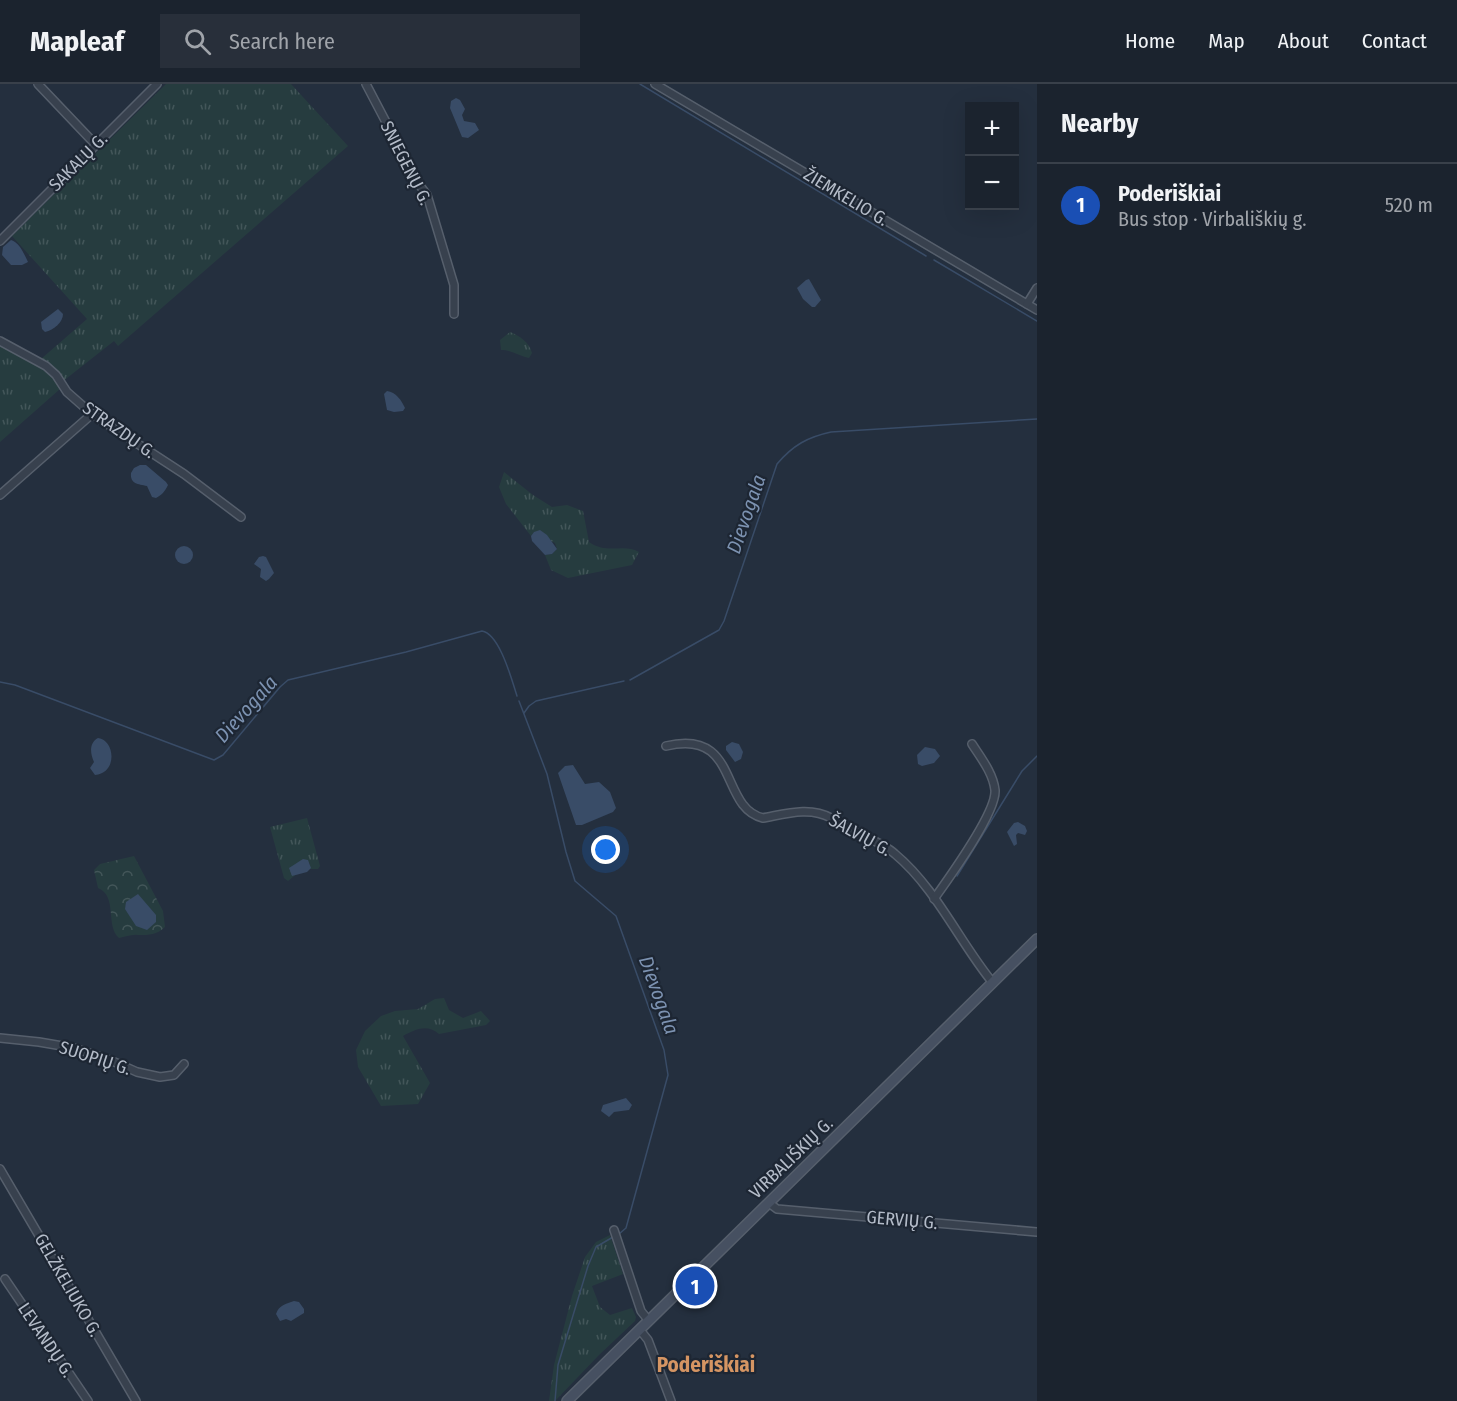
<!DOCTYPE html>
<meta charset="utf-8">
<style>
body{margin:0;font-family:"Fira Sans Condensed",sans-serif;background:#282f3a;color:#f1f3f6}
.controls{position:absolute;right:18px;top:18px;display:grid;overflow:hidden;border-radius:0px;box-shadow:0 6px 24px #0002}
.controls button{width:54px;height:54px;display:grid;place-items:center;padding:0;border:0;border-bottom:2px solid #39404a;background:#1b232e;color:#f1f3f6;font:30px sans-serif}
.you{position:absolute;left:606px;top:766px;width:21px;height:21px;margin:-15px;border:4px solid #fff;border-radius:50%;background:#1a73e8;box-shadow:0 0 0 9px #1a73e833}
.badge{display:grid;place-items:center;width:39px;height:39px;border-radius:50%;background:#8ab4f8;color:#fff;font-size:20px;font-weight:700}
.pin{position:absolute;translate:-50% -50%;border:3px solid #fff;box-shadow:0 2px 6px #0006}
.list{margin:0;padding:0;list-style:none}
h2{display:flex;justify-content:space-between;align-items:center;height:78px;margin:0;padding:0 24px;font-size:26px}
h2 small{font-size:20px;font-weight:400;color:#a0a4aa}
.list li{display:grid;grid-template-columns:39px 1fr auto;gap:18px;align-items:center;box-sizing:border-box;height:84px;padding:0 24px;border-top:2px solid #39404a}
.list b{display:block;font-size:22px;white-space:nowrap}
.list p{margin:0;font-size:20px;white-space:nowrap;color:#a0a4aa}
.list em{font-size:20px;font-style:normal;color:#a0a4aa}
.icon{flex:none;width:33px;height:33px;fill:none;stroke:currentColor;stroke-width:2;stroke-linecap:round;stroke-linejoin:round}
.map{position:relative;flex:none;width:1037px;height:1317px;overflow:hidden}
header{display:flex;align-items:center;gap:36px;box-sizing:border-box;height:84px;padding:0 30px;background:#1b232e;border-bottom:2px solid #39404a}
header strong{font-size:28px}
nav{display:flex;gap:33px;margin-inline-start:auto;font-size:21px}
.search{width:420px;height:54px;background:#282f3a;display:flex;align-items:center;gap:15px;box-sizing:border-box;padding:0 21px;border-radius:0px;color:#a0a4aa;font-size:22px}
main{display:flex}
aside{flex:1;background:#1b232e}
.map>svg:first-child{display:block}
</style>
<header>
<strong>Mapleaf</strong>
<div class="search"><svg class="icon" aria-label="search" viewBox="0 0 24 24"><circle cx="10" cy="10" r="6"/><path d="M15 15l6 6"/></svg>Search here</div>
<nav><a>Home</a><a>Map</a><a>About</a><a>Contact</a></nav>
</header>
<main>
<div class="map">
<svg width="1037" height="1317" viewBox="0 0 1037 1317">
<defs>
<pattern id="grass-tufts" width="24" height="20" patternUnits="userSpaceOnUse" patternTransform="scale(1.5)"><rect width="24" height="20" fill="#263c3f"/><path d="M3 7l-1-3M5 7V3M7 7l1-3M15 17l-1-3M17 17v-4M19 17l1-3" fill="none" stroke="#435659"/></pattern>
<pattern id="forest-crowns" width="20" height="18" patternUnits="userSpaceOnUse" patternTransform="scale(1.5)"><rect width="20" height="18" fill="#263c3f"/><path d="M2 6a3 3 0 1 1 6 0M12 15a3 3 0 1 1 6 0" fill="none" stroke="#435659"/></pattern>
</defs>
<rect width="100%" height="100%" fill="#242f3e"/>
<g fill="url(#grass-tufts)">
<path d="M166,0h125l57,62 -230,200 -4,-5 -52,41 -6,-10 -15,-13 46,-40 -75,-83z"/>
<path d="M510,248c10,4 19,10 22,21l-3,5c-10,-2 -17,-8 -28,-8l-1,-10z"/>
<path d="M0,260c22,11 51,20 60,45l-60,53z"/>
<path d="M504,388l29,23 19,12 15,-2 16,6 6,31c19,13 34,1 50,10l-7,13 -64,13 -17,-8 -6,-15 7,-1 5,-5 -2,-6 -21,-11 -3,4 -25,-32 -7,-17z"/>
<path d="M307,734l13,48 -2,3h-8v-6l-22,18 -4,-3 -14,-51z"/>
<path d="M444,914l5,12 14,8 18,-7 9,10 -4,4 -47,9c-12,-10 -23,-5 -36,2l27,47 -12,21 -37,2 -23,-39 -2,-17 9,-19 16,-15 14,-5 23,-2 17,-10z"/>
<path d="M610,1151l13,39 -31,12 8,21 10,8 22,-7 4,9 -1,4 -36,34 -44,46h-6l5,-36 18,-69 13,-39 11,-15z"/>
</g>
<path fill="url(#forest-crowns)" d="M134,772l29,55 2,16c-9,8 -15,8 -27,8 -6,-1 -13,2 -19,3 -14,-12 -1,-42 -21,-50l-4,-18 6,-6z"/>
<g fill="#394c67">
<path d="M456,14l4,2 5,9 -3,6 2,6 11,2 4,7 -11,8 -6,-1 -12,-29 1,-7z"/>
<path d="M11,156c9,3 13,14 17,22l-6,3h-11l-9,-10 1,-8z"/>
<path d="M809,195l12,21 -6,7h-3l-9,-8 -6,-11 9,-8z"/>
<path d="M58,225l5,5c0,8 -9,16 -18,18l-3,-3 -1,-7z"/>
<path d="M387,307c9,1 14,9 18,17l-2,3 -9,1 -7,-2 -3,-16z"/>
<path d="M140,381h6l20,17 2,3c-3,6 -6,10 -12,13l-4,-1 -5,-11c-9,-2 -17,-2 -16,-13l3,-5z"/>
<path d="M540,446l7,5 10,14 -5,5 -7,1 -13,-14 -1,-5 3,-4z"/>
<circle cx="184" cy="471" r="9"/>
<path d="M263,472l3,1 8,16 -5,6 -3,2 -6,-4 1,-8 -7,-5 5,-7z"/>
<path d="M98,654c17,2 20,35 -3,37l-5,-7 4,-6c-4,-9 -5,-19 4,-24z"/>
<path d="M732,658l7,2 4,8 -2,7 -6,3 -9,-12v-4z"/>
<path d="M925,663l10,2 5,7 -6,7 -12,3 -4,-2 -1,-9z"/>
<path d="M573,681l12,19 14,-2 11,10 6,16 -3,4 -31,13h-6l-18,-52 7,-7z"/>
<path d="M1018,738l7,4 2,5 -2,4 -7,-2 -2,2 1,9 -3,2 -7,-14 7,-9z"/>
<path d="M303,775l5,1 3,8 -4,4 -15,4 -3,-8z"/>
<path d="M138,810l18,21v7l-9,8 -11,-4 -11,-17 1,-7z"/>
<path d="M626,1014l6,7 -3,5 -15,2 -5,5 -8,-6 2,-6z"/>
<path d="M294,1217l5,1 5,7v4l-13,8 -5,-2 -6,2 -4,-7c3,-9 10,-10 18,-13z"/>
</g>
<g fill="none" stroke-linecap="round" stroke-linejoin="round">
<g stroke="#394c67" stroke-width="1.5">
<path d="M640,0l286,172"/>
<path d="M934,176l103,61"/>
<path d="M630,596l89,-50 5,-9 53,-157c16,-19 31,-27 54,-32l206,-13"/>
<path d="M0,598l15,3 199,75 9,-5 57,-68 8,-7 118,-28 76,-21c18,3 30,50 35,65"/>
<path d="M519,617l28,73 19,78 9,29 41,35 48,134 4,25 -42,153 -7,6"/>
<path d="M524,629l5,-7 7,-5 88,-20"/>
<path d="M957,792l65,-105 15,-15"/>
<path d="M555,1317l3,-36 30,-99 8,-19 17,-10"/>
</g>
<g stroke="#565f6c" stroke-width="10">
<g id="minor">
<path d="M38,0l58,61"/>
<path d="M366,0l52,99 9,12 27,90v29"/>
<path d="M655,0l382,226"/>
<path d="M0,157l157,-157"/>
<path d="M1027,220l10,-16"/>
<path d="M0,257l46,25 10,9 11,17 25,22 92,60 57,43"/>
<path d="M0,411l92,-81"/>
<path d="M666,662c74,-18 53,62 97,72 22,-4 47,-12 68,0 8,4 15,10 24,14 13,6 29,12 40,22 41,34 65,89 98,129"/>
<path d="M934,815c15,-21 63,-87 61,-109 -2,-17 -14,-32 -23,-46"/>
<path d="M0,954l39,4 35,6 36,12 27,12 23,5 14,-2 10,-11"/>
<path d="M0,1085l136,232"/>
<path d="M769,1119l8,6 260,23"/>
<path d="M614,1146l27,81 8,10"/>
<path d="M5,1195l83,122"/>
<path d="M640,1246l8,10 23,61"/>
</g>
</g>
<g stroke="#565f6c" stroke-width="12">
<path id="secondary" d="M567,1317l470,-462"/>
</g>
<use href="#minor" stroke="#38414e" stroke-width="7"/>
<use href="#secondary" stroke="#465061" stroke-width="9"/>
</g>
<g text-anchor="middle" stroke-width="4.5" stroke-linejoin="round" paint-order="stroke">
<g font-size="18" fill="#b4bcc9" stroke="#1d2633">
<text transform="translate(78 78) rotate(-45)" y="6">SAKALŲ G.</text>
<text transform="translate(406 79) rotate(63)" y="6">SNIEGENŲ G.</text>
<text transform="translate(846 113) rotate(31)" y="6">ŽIEMKELIO G.</text>
<text transform="translate(119 346) rotate(35)" y="6">STRAZDŲ G.</text>
<text transform="translate(860 751) rotate(29)" y="6">ŠALVIŲ G.</text>
<text transform="translate(95 974) rotate(18)" y="6">SUOPIŲ G.</text>
<text transform="translate(791 1074) rotate(-44)" y="6">VIRBALIŠKIŲ G.</text>
<text transform="translate(902 1136) rotate(5)" y="6">GERVIŲ G.</text>
<text transform="translate(68 1201) rotate(60)" y="6">GELŽKELIUKO G.</text>
<text transform="translate(46 1256) rotate(56)" y="6">LEVANDŲ G.</text>
</g>
<g font-size="20" font-style="italic" fill="#7c92b1" stroke="#1d2633">
<text transform="translate(746 430) rotate(-71)" y="7">Dievogala</text>
<text transform="translate(246 625) rotate(-48)" y="7">Dievogala</text>
<text transform="translate(659 911) rotate(70)" y="7">Dievogala</text>
</g>
<g font-size="21" font-weight="bold" fill="#d59563" stroke="#1d2633">
<text x="706" y="1288">Poderiškiai</text>
</g>
</g>
</svg>
<div class="controls">
<button>+</button>
<button>−</button>
</div>
<div class="you"></div>
<div class="pin badge" style="left:695px;top:1202px;background:#1a4fb4">1</div>
</div>
<aside>
<h2>Nearby<small></small></h2>
<ul class="list">
<li><span class="badge" style="background:#1a4fb4">1</span><div><b>Poderiškiai</b><p>Bus stop · Virbališkių g.</p></div><em>520 m</em></li>
</ul>
</aside>
</main>
